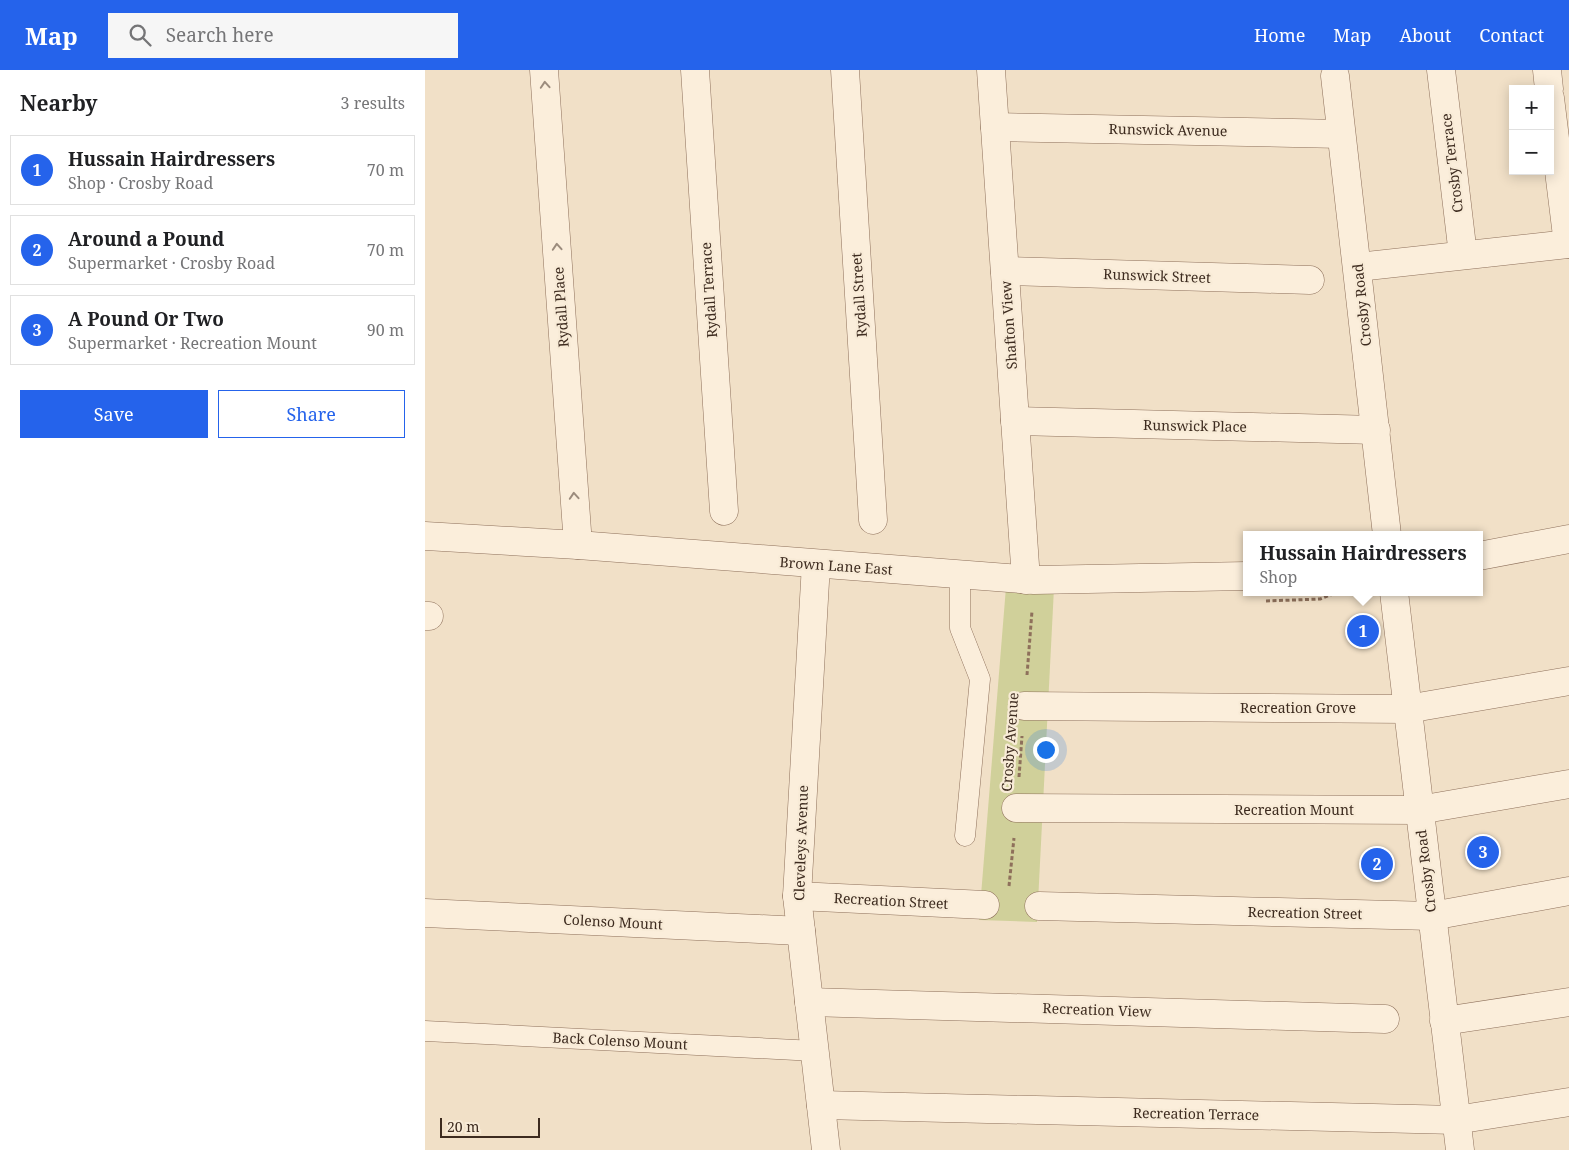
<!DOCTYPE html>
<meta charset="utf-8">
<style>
body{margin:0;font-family:"Noto Serif",serif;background:#f6f6f6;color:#202124}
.controls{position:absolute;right:15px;top:15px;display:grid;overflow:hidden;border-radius:0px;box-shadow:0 2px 12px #0003}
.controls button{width:45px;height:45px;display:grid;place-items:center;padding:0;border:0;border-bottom:1px solid #e0e0e0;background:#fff;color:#202124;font:25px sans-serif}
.scale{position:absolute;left:15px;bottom:12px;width:100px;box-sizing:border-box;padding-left:5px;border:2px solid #3d2b1f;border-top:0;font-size:14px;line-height:18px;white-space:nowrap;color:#3d2b1f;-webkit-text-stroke:4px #f8ebd7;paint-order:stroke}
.you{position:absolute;left:620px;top:679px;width:18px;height:18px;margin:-12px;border:4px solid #fff;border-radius:50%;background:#1a73e8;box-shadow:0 0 0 8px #1a73e833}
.badge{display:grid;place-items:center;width:32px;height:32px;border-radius:50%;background:#2563eb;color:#fff;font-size:16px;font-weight:700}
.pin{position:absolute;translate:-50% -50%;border:2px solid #fff;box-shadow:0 1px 5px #0006}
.popup{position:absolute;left:818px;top:461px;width:240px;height:65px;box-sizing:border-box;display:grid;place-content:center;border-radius:0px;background:#fff;filter:drop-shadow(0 1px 4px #0005);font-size:16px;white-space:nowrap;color:#757577}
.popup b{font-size:19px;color:#202124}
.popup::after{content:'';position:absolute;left:50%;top:100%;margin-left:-10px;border:10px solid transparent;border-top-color:#fff}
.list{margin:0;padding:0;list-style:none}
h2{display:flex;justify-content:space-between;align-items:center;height:65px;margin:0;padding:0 20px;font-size:21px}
h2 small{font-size:16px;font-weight:400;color:#757577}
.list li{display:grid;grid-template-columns:32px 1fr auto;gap:15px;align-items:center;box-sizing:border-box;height:70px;margin:0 10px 10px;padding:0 10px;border:1px solid #e0e0e0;border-radius:0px}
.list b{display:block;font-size:19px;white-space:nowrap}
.list p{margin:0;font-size:16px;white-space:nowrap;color:#757577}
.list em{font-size:16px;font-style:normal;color:#757577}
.actions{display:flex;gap:10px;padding:15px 20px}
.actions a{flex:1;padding:11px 0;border:1px solid #2563eb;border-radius:0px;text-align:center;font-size:18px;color:#2563eb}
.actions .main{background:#2563eb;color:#fff}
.icon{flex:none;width:28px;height:28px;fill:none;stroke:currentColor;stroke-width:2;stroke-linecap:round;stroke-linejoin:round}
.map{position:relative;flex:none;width:1144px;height:1080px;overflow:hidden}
header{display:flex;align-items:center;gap:30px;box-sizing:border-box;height:70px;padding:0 25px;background:#2563eb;color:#fff}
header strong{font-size:24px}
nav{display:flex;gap:28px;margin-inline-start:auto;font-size:18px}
.search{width:350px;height:45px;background:#f6f6f6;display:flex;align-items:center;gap:12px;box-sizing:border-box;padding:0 18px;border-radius:0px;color:#757577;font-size:19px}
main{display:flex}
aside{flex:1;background:#fff}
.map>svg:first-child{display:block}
</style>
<header>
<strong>Map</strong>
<div class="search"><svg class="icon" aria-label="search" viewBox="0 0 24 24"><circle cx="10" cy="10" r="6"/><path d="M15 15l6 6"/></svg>Search here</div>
<nav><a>Home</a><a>Map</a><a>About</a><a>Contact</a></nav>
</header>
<main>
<aside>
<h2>Nearby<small>3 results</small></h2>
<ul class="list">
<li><span class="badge">1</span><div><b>Hussain Hairdressers</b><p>Shop · Crosby Road</p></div><em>70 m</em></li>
<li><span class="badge">2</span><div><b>Around a Pound</b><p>Supermarket · Crosby Road</p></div><em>70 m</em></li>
<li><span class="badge">3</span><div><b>A Pound Or Two</b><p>Supermarket · Recreation Mount</p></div><em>90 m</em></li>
</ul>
<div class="actions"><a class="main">Save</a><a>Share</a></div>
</aside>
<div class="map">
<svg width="1144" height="1080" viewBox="0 0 1144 1080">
<rect width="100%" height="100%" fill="#f1e0c7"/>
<path fill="#d0d09a" d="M581,517l48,1 -17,334 -58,-2z"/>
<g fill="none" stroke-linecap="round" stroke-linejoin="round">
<g stroke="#8e705b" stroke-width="21">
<g id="service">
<path d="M535,505v53l20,51 -15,157"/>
<path d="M0,961l390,20"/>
</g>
</g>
<g stroke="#8e705b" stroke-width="29">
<g id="minor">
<path d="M119,0l34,475"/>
<path d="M270,0l29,441"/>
<path d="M420,0l28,450"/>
<path d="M566,0l35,510"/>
<path d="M1016,0l22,185"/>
<path d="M1122,0l2,19"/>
<path d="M910,6l52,459"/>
<path d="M1125,28l18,146"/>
<path d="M570,57l346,7"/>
<path d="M933,197l211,-23"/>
<path d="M580,201l305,9"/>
<path d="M590,351l361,9"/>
<path d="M0,466l153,9 456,35 213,-4"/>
<path d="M1054,486l90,-17"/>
<path d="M391,494l-19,332 29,254"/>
<path d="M969,522l66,558"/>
<path d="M0,546h4"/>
<path d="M599,636l383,3 162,-28"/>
<path d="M591,738l403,2 150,-26"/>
<path d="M372,826l188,9"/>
<path d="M614,836l393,10 137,-25"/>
<path d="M0,843l376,18"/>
<path d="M384,932l576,17"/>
<path d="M1019,951l125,-19"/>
<path d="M396,1035l635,15 113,-18"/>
</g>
</g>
<g stroke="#8e705b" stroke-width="3" stroke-dasharray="4 2.5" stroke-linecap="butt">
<path d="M841,531l54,-2 18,-7"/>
<path d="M602,605l5,-64"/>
<path d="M594,707l3,-41"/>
<path d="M584,816l5,-48"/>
</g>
<use href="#service" stroke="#fbeedb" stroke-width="20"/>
<use href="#minor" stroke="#fbeedb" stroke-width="28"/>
</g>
<defs><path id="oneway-chevron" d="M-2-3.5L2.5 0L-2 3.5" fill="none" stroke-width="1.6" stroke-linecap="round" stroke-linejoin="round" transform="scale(1.25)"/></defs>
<g stroke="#9c8c7d">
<use href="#oneway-chevron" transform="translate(120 15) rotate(-94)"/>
<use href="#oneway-chevron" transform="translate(132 177) rotate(-94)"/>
<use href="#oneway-chevron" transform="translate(149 426) rotate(-94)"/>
</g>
<g text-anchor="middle" stroke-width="4.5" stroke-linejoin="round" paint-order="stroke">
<g font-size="14" fill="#3d2b1f" stroke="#f8ebd7">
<text transform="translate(743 60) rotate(1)" y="5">Runswick Avenue</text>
<text transform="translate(1027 93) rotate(-97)" y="5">Crosby Terrace</text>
<text transform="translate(732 206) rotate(2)" y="5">Runswick Street</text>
<text transform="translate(284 220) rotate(-94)" y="5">Rydall Terrace</text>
<text transform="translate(434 225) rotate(-94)" y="5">Rydall Street</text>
<text transform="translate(937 235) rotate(-96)" y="5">Crosby Road</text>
<text transform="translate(136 237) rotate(-94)" y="5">Rydall Place</text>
<text transform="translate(584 255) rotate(-94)" y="5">Shafton View</text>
<text transform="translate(770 356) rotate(1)" y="5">Runswick Place</text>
<text transform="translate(411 496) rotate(4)" y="5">Brown Lane East</text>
<text x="873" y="643">Recreation Grove</text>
<text transform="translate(585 672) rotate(-86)" y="5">Crosby Avenue</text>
<text x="869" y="745">Recreation Mount</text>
<text transform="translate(376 773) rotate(-88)" y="5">Cleveleys Avenue</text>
<text transform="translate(1001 801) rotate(-97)" y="5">Crosby Road</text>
<text transform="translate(466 831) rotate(3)" y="5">Recreation Street</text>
<text transform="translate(880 843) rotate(1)" y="5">Recreation Street</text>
<text transform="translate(188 852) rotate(3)" y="5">Colenso Mount</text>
<text transform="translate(672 940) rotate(2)" y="5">Recreation View</text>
<text transform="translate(195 971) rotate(3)" y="5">Back Colenso Mount</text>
<text transform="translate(771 1044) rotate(1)" y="5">Recreation Terrace</text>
</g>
</g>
</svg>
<div class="controls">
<button>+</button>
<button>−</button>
</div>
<div class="scale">20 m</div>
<div class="you"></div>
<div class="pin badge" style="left:938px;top:561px">1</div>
<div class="popup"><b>Hussain Hairdressers</b>Shop</div>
<div class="pin badge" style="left:952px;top:794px">2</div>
<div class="pin badge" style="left:1058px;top:782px">3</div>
</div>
</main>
